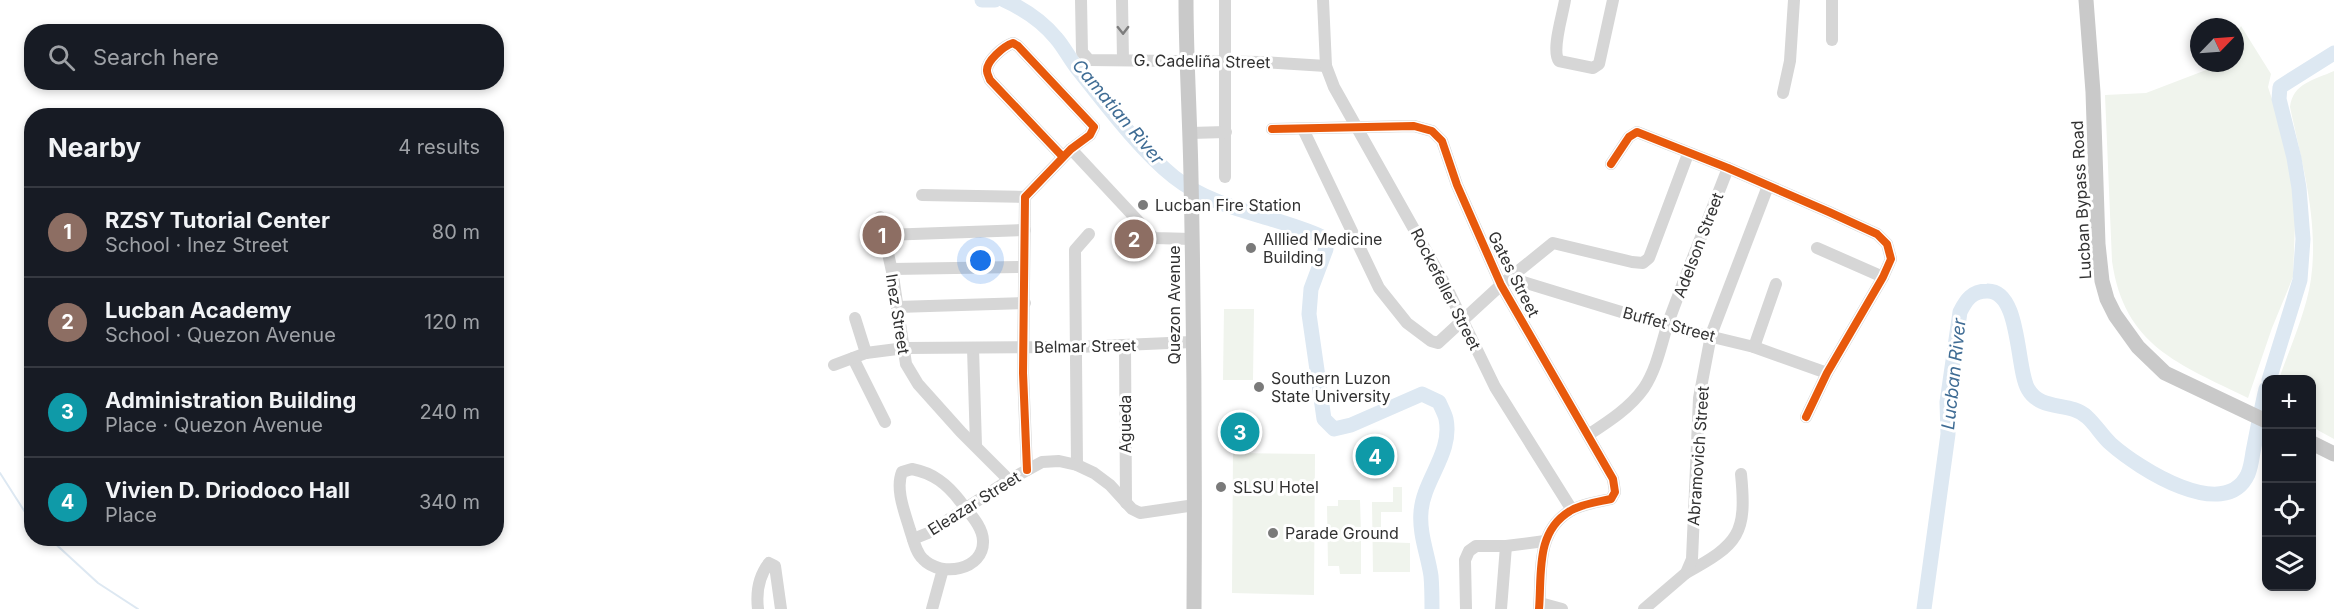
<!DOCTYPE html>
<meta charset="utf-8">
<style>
body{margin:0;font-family:Inter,sans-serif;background:#242831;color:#f1f3f6}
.controls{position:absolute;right:18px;bottom:18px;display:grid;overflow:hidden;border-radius:12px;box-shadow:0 3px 9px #0003}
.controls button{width:54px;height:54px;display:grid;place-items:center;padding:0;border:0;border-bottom:2px solid #363941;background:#171b24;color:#f1f3f6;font:30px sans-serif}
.compass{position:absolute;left:2190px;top:18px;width:54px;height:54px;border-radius:50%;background:#171b24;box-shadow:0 3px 9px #0003;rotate:65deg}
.you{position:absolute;left:981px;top:261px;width:21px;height:21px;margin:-15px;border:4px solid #fff;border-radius:50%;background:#1a73e8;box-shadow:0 0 0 9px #1a73e833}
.badge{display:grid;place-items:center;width:39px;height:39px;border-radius:50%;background:#7a7a7a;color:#fff;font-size:20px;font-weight:700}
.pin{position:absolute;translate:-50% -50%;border:3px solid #fff;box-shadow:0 2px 6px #0006}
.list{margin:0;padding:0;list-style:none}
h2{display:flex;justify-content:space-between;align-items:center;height:78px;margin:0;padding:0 24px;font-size:26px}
h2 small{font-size:20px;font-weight:400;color:#9ea1a6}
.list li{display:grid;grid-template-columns:39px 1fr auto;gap:18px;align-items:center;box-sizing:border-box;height:90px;padding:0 24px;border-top:2px solid #363941}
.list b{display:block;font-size:22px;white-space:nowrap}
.list p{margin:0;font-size:20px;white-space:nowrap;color:#9ea1a6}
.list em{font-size:20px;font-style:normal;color:#9ea1a6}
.icon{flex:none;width:33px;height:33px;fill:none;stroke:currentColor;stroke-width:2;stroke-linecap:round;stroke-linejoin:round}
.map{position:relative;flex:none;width:2334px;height:609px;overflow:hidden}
.search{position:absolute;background:#171b24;box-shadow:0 3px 9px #0003;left:24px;top:24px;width:480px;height:66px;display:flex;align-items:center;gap:15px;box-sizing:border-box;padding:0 21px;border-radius:24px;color:#9ea1a6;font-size:22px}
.panel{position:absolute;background:#171b24;box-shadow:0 3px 9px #0003;left:24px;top:108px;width:480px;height:438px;border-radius:24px}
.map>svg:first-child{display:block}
</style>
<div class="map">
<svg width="2334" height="609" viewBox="0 0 2334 609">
<rect width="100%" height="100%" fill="#fff"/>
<g fill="#f0f4ed">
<path d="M2241,26l30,48 -3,13 12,37 13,65 2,35 -2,53 -21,51 -24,70c-69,-34 -124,-52 -136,-137l-7,-166 41,-2 68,-26 3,-4h18v-27z"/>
<path d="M2334,71v368l-22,-12v-47l-33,-1c11,-32 27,-66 32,-100 8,-58 -9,-116 -21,-172 3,-24 24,-27 44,-36z"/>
<path d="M1224,309h30l-1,71h-30z"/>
<path d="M1233,453l82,1 -1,141 -82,-2z"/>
<path d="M1393,487h9v25h-21v30l29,1v29h-37l-1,-70h21z"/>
<path d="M1338,500h22l1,33 -6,1v7h6v33h-21l-1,-8h-11l-1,-60h11z"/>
</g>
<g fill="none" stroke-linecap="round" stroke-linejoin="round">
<g stroke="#dde8f2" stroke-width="2">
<path d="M0,473l32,50"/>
<path d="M49,538l49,45 40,26"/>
</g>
<g stroke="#dde8f2" stroke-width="15">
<path d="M982,0h13"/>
<path d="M1004,0c20,9 38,21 52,38 8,9 13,20 21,30 28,35 62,81 97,109 43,34 100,38 148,60l4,12 -15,40 -2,25 15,105 10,10 17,-4 71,-31 17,8c2,5 6,12 7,17 7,34 -23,61 -25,93 -2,22 7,43 10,64 1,11 1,22 1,33"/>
<path d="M2269,380l31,-100 3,-41 -4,-51 -5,-30 -15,-59 1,-12 54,-34"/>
<path d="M1924,609l24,-175 -1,-32 13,-90c6,-12 12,-21 27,-21 34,-1 29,78 41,98 13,23 42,12 59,28 9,8 15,19 24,27 27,24 114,80 137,30 3,-7 4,-16 5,-22 4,-21 8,-42 13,-63"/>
</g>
<g stroke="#d6d6d6" stroke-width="12">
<path d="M1081,0l1,52 7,8 173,2 64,4"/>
<path d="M1122,0l1,60"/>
<path d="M1225,0v177"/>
<path d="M1323,0l3,66 8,21 112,199 49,101 77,123"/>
<path d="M1565,0c-2,14 -14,50 -6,61l34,7 6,-4 14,-64"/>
<path d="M1832,0v40"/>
<path d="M1783,93l7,-32 4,-61"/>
<path d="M1272,129l142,-3 18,5 10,10 15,44 44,100 112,194 2,13 -4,7c-13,3 -30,5 -41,12 -35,21 -28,63 -31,98"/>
<path d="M1303,129l76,159 28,35 24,18 7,2 63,-58 52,-42 79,19 11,1 6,-5 39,-104"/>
<path d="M1190,133l36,-1"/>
<path d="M1071,149l83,89 38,1"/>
<path d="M1611,164l18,-27 8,-5 91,36 101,44 48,22 10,10 4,15 -8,18 -56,96 -21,44"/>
<path d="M922,195l103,2"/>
<path d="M880,217l13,59 13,88 12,20 43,48 48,48"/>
<path d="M885,235l140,-5"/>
<path d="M1817,248l66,29"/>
<path d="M892,269l132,-2"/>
<path d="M1510,278l157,48 87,21 73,26"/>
<path d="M897,307l128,-4"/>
<path d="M855,318l11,35"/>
<path d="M1125,345l1,158"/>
<path d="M1754,347l22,-63"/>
<path d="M973,348l3,98"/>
<path d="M853,358l32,64"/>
<path d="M834,365l32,-12 39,-5 172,-1 115,-5"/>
<path d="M1588,435c20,-13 42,-27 56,-47 13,-20 17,-43 24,-65 19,-52 40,-103 60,-155"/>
<path d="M1077,465l-2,-215 14,-16"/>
<path d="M912,469c21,4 35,15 48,32 8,11 23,25 23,40 1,29 -42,37 -60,18 -7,-6 -10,-20 -13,-29 -5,-17 -15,-41 -8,-58z"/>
<path d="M1027,470l-4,-97 2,-176 46,-48 19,-14 4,-8 -76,-81 -5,-3c-9,3 -27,18 -26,28 0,3 2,6 3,9l73,77"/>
<path d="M913,539l15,-6 81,-53 33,-18 17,-1 18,4 17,8 16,12 22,24 8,4 55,-8"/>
<path d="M1686,573c53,-29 61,-39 55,-99"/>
<path d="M1540,603l22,6"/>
<path d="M758,609c-2,-17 0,-32 11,-46l6,3 6,43"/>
<path d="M932,609l11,-40"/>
<path d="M1466,609l-1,-49 4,-9 7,-5h30l39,-5"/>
<path d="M1501,609l5,-63"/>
<path d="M1644,609l42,-36 6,-14 7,-161 12,-63 57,-149"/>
</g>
<g stroke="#c9c9c9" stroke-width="15">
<path d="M1186,0c0,59 4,118 5,177 3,144 4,288 3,432"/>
<path d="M2086,0l7,92 5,152 4,37 5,18 8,16 23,32 27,26 101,48"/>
<path d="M2312,443l22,11"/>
</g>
<g stroke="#fff" stroke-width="11">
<g id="cycleway">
<path d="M1272,129l142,-3 18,5 10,10 15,44 44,100 112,194 2,13 -4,7c-13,3 -30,5 -41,12 -35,21 -28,63 -31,98"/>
<path d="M1611,164l18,-27 8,-5 91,36 101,44 48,22 10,10 4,15 -8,18 -56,96 -21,44"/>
<path d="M1027,470l-4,-97 2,-176 46,-48 19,-14 4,-8 -76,-81 -5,-3c-9,3 -27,18 -26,28 0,3 2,6 3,9l73,77"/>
</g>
</g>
<use href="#cycleway" stroke="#e8590c" stroke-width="8"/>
</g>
<defs><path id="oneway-chevron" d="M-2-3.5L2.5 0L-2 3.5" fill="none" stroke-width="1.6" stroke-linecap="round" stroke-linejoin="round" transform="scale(1.5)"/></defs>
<use stroke="#7c7c7c" href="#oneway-chevron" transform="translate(1123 30) rotate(89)"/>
<g fill="#7a7a7a" stroke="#fff" stroke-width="2">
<circle cx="1143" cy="205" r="6"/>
<circle cx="1251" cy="248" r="6"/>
<circle cx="1259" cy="387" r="6"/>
<circle cx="1221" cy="487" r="6"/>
<circle cx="1273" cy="533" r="6"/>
</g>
<g text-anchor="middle" stroke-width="6" stroke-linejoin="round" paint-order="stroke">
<g font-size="16" fill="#323232" stroke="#fff">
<text transform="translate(1202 61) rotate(1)" y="6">G. Cadeliña Street</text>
<text transform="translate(2081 200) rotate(-93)" y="6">Lucban Bypass Road</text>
<text transform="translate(1698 245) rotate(-69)" y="6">Adelson Street</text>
<text transform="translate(1514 274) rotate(63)" y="6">Gates Street</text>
<text transform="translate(1446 289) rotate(63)" y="6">Rockefeller Street</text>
<text transform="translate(1174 305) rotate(-90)" y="6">Quezon Avenue</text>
<text transform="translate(898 314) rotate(81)" y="6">Inez Street</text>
<text transform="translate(1669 324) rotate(15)" y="6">Buffet Street</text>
<text transform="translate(1085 346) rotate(-1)" y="6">Belmar Street</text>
<text transform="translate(1125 424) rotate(-90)" y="6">Agueda</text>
<text transform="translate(1698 456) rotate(-86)" y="6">Abramovich Street</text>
<text transform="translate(974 503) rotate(-32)" y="6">Eleazar Street</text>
</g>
<g font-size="16" fill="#323232" stroke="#fff" text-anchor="start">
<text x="1155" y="211">Lucban Fire Station</text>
<text x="1263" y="245">Alllied Medicine<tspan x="1263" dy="18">Building</tspan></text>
<text x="1271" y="384">Southern Luzon<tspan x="1271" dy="18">State University</tspan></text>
<text x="1233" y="493">SLSU Hotel</text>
<text x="1285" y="539">Parade Ground</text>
</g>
<g font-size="18" font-style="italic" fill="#3f6c94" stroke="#fff">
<text transform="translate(1118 112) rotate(50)" y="6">Camatian River</text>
<text transform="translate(1954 374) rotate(-84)" y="6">Lucban River</text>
</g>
</g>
</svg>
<div class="controls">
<button>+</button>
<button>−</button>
<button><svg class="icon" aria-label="locate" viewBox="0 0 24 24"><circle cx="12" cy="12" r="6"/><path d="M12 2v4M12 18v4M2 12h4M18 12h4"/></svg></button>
<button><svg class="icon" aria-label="layers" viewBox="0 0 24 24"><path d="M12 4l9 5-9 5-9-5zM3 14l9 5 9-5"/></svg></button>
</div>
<svg class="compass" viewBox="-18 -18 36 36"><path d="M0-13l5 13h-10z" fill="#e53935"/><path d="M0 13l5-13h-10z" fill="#9ea1a6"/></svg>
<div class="you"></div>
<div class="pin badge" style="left:882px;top:235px;background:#8d6e63">1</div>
<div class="pin badge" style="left:1134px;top:239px;background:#8d6e63">2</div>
<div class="pin badge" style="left:1240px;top:432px;background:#0f9aa8">3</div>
<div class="pin badge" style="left:1375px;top:456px;background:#0f9aa8">4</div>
<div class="search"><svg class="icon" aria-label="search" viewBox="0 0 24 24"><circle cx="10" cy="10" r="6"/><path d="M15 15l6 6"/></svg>Search here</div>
<section class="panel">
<h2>Nearby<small>4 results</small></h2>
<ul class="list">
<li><span class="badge" style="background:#8d6e63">1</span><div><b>RZSY Tutorial Center</b><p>School · Inez Street</p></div><em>80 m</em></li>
<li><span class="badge" style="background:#8d6e63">2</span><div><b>Lucban Academy</b><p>School · Quezon Avenue</p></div><em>120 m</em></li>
<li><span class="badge" style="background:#0f9aa8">3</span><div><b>Administration Building</b><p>Place · Quezon Avenue</p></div><em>240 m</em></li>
<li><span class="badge" style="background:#0f9aa8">4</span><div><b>Vivien D. Driodoco Hall</b><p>Place</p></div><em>340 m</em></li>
</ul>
</section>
</div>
